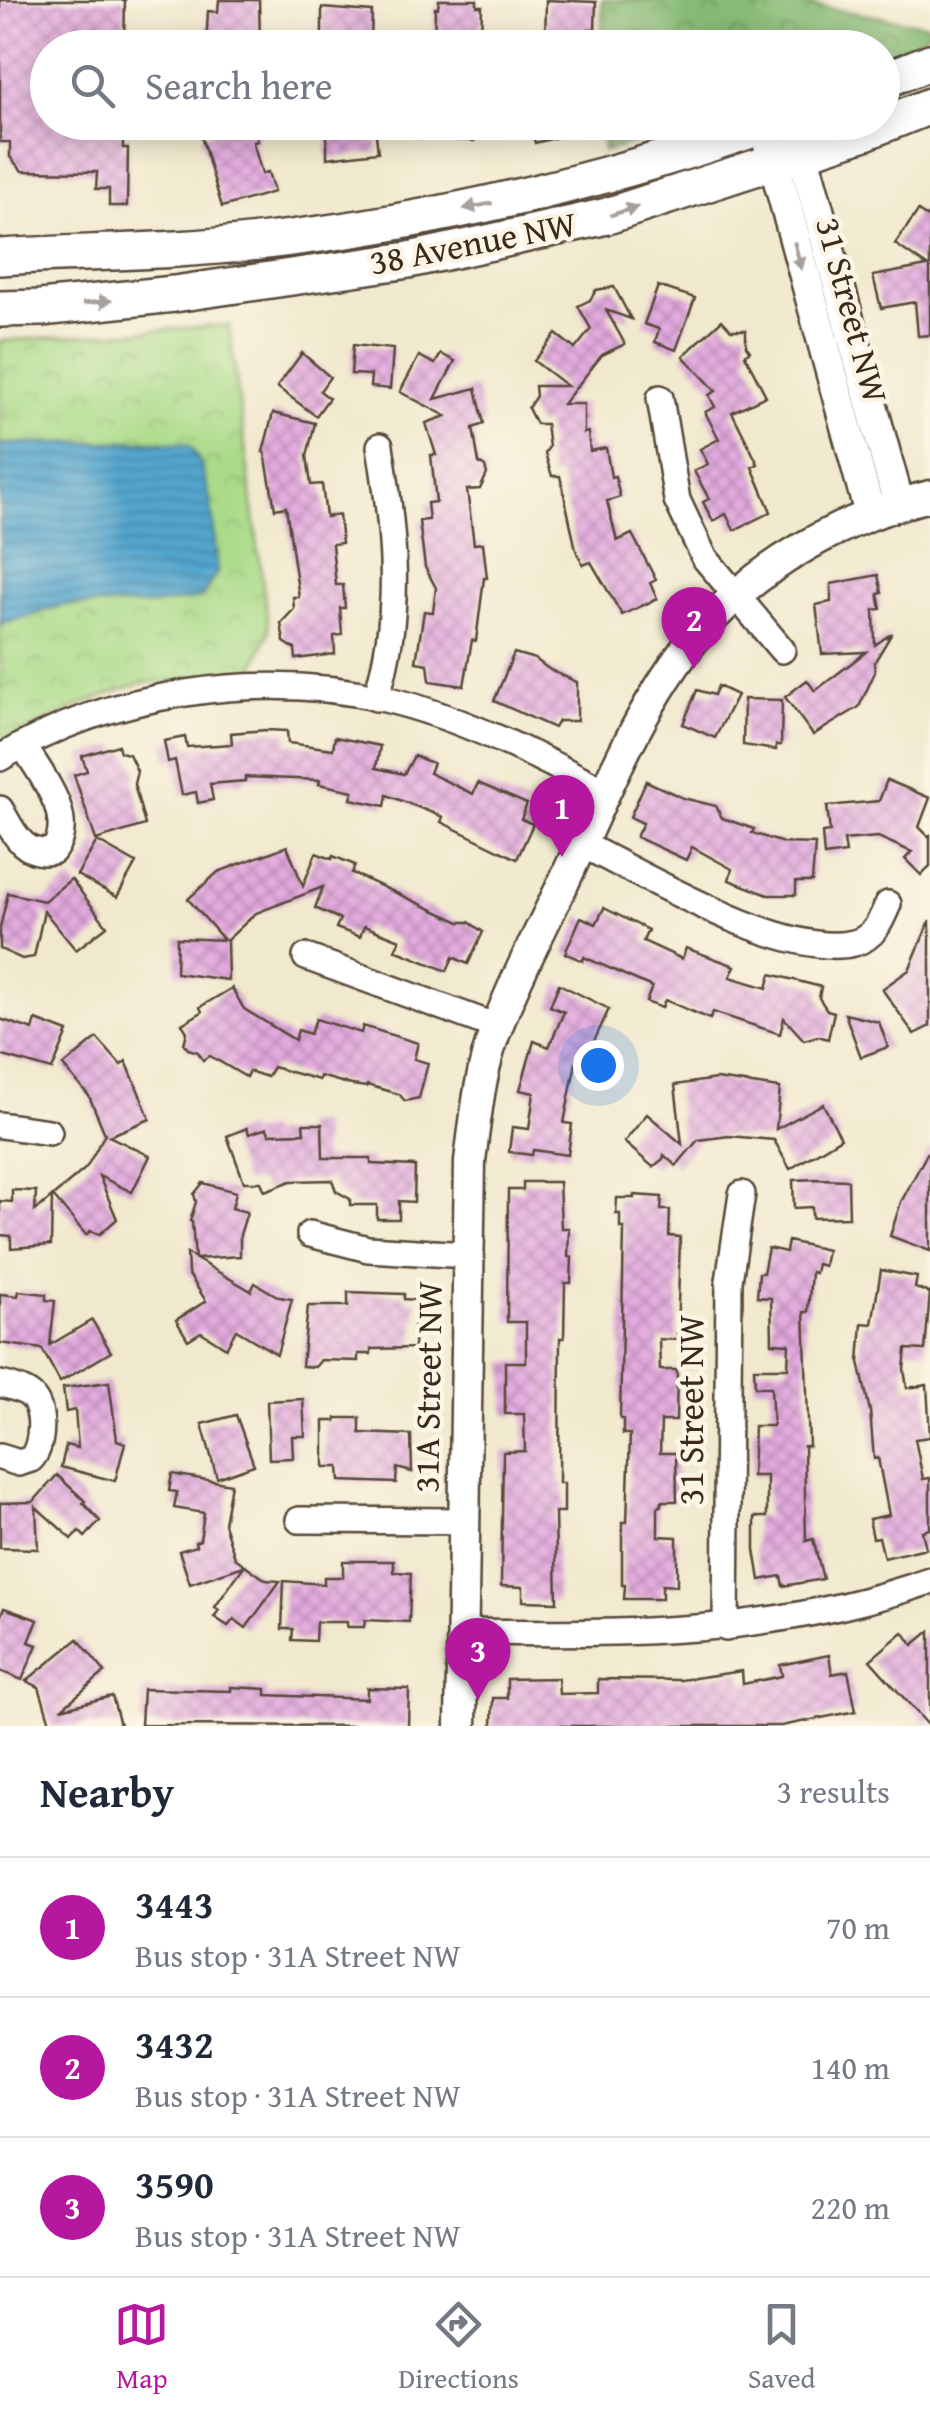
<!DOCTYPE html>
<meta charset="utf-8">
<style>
body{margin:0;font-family:"Gentium Book Plus",serif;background:#f2f2f3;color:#1f2937}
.you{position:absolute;left:598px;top:1065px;width:35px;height:35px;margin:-25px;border:8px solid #fff;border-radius:50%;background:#1a73e8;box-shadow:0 0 0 15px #1a73e833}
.badge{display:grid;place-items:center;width:65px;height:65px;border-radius:50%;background:#b5179e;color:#fff;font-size:32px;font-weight:700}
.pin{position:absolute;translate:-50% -82px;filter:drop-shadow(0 2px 5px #0008)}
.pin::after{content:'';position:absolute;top:52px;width:35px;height:30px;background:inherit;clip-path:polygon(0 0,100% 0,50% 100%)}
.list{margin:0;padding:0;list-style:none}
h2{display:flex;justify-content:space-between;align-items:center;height:130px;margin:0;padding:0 40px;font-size:42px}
h2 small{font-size:32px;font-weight:400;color:#747a83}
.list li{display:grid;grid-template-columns:65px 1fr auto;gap:30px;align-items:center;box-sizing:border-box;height:140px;padding:0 40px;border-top:2px solid #e0e1e3}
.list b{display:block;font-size:38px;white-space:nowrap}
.list p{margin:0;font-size:32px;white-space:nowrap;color:#747a83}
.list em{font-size:32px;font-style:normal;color:#747a83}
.icon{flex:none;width:55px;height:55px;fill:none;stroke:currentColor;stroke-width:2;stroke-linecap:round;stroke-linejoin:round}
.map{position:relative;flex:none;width:930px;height:1726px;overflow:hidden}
.search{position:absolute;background:#fff;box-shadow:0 5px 25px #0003;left:30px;right:30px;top:30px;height:110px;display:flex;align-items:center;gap:25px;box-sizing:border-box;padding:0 35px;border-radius:55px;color:#747a83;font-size:38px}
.sheet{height:550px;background:#fff}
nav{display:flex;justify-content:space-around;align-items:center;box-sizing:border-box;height:140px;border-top:2px solid #e0e1e3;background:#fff;font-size:28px;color:#747a83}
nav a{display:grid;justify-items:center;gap:5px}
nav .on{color:#b5179e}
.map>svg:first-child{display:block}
</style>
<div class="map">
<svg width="930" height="1726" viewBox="0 0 930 1726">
<defs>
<pattern id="forest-crowns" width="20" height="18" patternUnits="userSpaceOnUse" patternTransform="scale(2.5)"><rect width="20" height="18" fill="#87bb75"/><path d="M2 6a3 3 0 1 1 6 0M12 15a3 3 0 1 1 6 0" fill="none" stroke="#70985f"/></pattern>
<pattern id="park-crowns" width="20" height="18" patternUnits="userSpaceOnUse" patternTransform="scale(2.5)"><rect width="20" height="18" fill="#aadb89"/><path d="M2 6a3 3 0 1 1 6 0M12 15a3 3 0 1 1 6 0" fill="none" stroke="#93bc76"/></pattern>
<pattern id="water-rules" width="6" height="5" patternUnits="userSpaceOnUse" patternTransform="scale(2.5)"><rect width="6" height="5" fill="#53a5ce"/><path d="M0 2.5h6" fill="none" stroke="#4687a7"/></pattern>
<pattern id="building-cross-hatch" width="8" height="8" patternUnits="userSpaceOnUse" patternTransform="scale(2.5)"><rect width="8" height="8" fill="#e3aadf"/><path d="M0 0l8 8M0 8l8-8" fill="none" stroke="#b98bb4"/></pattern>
</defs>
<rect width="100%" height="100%" fill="#fcf5e5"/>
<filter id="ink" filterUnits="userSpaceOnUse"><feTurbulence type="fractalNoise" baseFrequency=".01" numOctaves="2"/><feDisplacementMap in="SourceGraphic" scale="20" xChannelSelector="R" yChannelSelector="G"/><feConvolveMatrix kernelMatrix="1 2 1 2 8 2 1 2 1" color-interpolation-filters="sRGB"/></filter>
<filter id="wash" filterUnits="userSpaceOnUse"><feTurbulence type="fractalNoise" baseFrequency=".0048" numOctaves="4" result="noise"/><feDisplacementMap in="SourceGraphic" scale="40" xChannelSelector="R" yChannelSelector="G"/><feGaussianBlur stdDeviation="2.25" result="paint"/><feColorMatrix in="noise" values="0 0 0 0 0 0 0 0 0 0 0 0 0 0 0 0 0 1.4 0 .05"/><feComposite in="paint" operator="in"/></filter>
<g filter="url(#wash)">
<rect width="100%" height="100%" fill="#f1e9cd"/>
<g fill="url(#forest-crowns)" stroke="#61724a" stroke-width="2.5">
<path d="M602,0h178l150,25v6l-25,20 -22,10 -1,-13 -280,-1z"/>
<path d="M602,123v-1l107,1 -106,29z"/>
</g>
<path fill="url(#park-crowns)" stroke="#728254" stroke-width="2.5" d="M229,325l40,306 -18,44 -110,8 -56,20 -85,40v-402z"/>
<path fill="url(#water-rules)" stroke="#476876" stroke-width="2.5" d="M153,441l36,4 12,19 10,39 7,68 -17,27 -48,7h-90l-63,20v-181z"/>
<g id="blocks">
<g fill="url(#building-cross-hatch)">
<path d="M0,0h125l-1,48h-76v74h75v26h5l-1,58h-18v-17h-13l1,-17 -75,-1 -12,-14v-15h-10z"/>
<path d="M219,0h40l1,41 -10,-1v8h-44l2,-37 10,1z"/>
<path d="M439,0h38v6h5l-1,30 -10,-1 -1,13h-36l1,-40h3z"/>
<path d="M546,0l50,2 -1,27h-7l-1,19h-42z"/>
<path d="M322,8l50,4 -1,26h-11v10h-38z"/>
<path d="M247,122h5l6,19 -5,1 9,32 6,-2 6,20 -52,15 -21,-71z"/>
<path d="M327,122h38v5l10,-1 3,26 -51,6z"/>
<path d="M419,122h55v19l-55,-3z"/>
<path d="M530,122h61l1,6 -57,15z"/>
<path d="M918,211l12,8v116l-12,1 -3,-34 -34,6 -8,-32 54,-10 -32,-22z"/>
<path d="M658,286l37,12 -19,52 -21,-8 4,-13 -15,-5z"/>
<path d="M614,287l17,32 -25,-9 19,34 -23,11 -39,49h21v29l4,-1 2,19 16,-3 5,29 4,-1 5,21 -13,4 10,40 15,-7 24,46 -6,3 7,16 -35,16 -31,-53 -8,3 -7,-15 -16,-74h-8l-7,-23 4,-6 -3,-23h-10l-8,-16 8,-12 -1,-10h32l-33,-25 22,-27 19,15 16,-20 -13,-23 12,-6 6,-10z"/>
<path d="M722,320l9,10h15v16l4,5 -5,4 21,41 -34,16 26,52 -6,3 19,45 -37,18 -8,-16 -13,7 -10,-19 6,-3 -15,-28 14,-7 -8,-15 19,-10 -14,-27 10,-5 -6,-12 7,-4 -33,-35z"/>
<path d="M353,345l40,4 -3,40 -20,-2 1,-12 -20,-1z"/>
<path d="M302,353l28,24 -10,14 9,7 -13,18 -39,-29z"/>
<path d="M441,354l14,7 -20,38 41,-11 8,36 -11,4 6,35 6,4 2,7 -7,15 -13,1 7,54 9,-1 4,35h-3l-8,63 -4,-1 -8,46 -34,-5 -2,-17 -12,-2 8,-51 9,1 3,-24 -11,-21 -6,-46 10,-1 -2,-17 9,-1 -5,-47h5l-10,-32 20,-7 -46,-24 19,-36 16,8z"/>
<path d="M273,413l42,10 -8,33 4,29 11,-1 4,33 13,-2 3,28 -10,1 4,41h7l2,23h-5l2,27 -8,1 1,18 -39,5 -1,-10 -11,-7 -3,-19 13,-14 -1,-12h6l-13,-90 -11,2 -10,-56 -2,-1z"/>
<path d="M878,575l4,18 -4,1 3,15 -7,1 1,35 17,-12 -18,30 1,9 -16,35 -46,28 -28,-38 22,-17 8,11 51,-39 -44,2 -6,-49 15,-3v-18z"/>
<path d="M514,653l21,6 15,11 27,12v39h-19l-4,7 -60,-27z"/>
<path d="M718,686l19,9 -22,43 -32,-14 14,-34 17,5z"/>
<path d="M744,699l38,1 -1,45h-5v5l-33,-5z"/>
<path d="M266,730l21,1 1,12 45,6 2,-12 45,9 -4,22 28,6 10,-18 19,7 -4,10 44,21 5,-11 49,21 -6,15 12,5 -16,35 -76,-37 2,-5 -56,-22 -2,11 -34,-7 2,-8 -34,-7 1,-4 -75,-3v4l-35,3 3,16 -15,3 -2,-11 -14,3 -7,-35 -7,2 -4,-21 21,-4 2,10 45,-3 -1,-11z"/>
<path d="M118,745l2,7 9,2 8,17 -3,13 11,41 -49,15 -22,-65 13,-4 -5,-15z"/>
<path d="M887,780l43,18 -11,29 9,9 2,-1v31l-9,9 -16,-16 7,-7 -34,-15 -34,3 2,13 -22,3 -2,-23 8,-1 -3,-26 52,-5z"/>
<path d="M646,781l37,17 33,8 6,12 32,11 -2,4 31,10 32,1 -3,38h-16v13h-28l-39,-15 3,-11 -40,-22 -6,13 -50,-23 7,-14 -13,-6z"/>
<path d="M97,841l39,22 -19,34 -40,-22z"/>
<path d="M287,846l16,40 13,-33 16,6 1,-3 22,9 -3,8 108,49h9l14,10 -15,32 -15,-7 -6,14 -52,-21 5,-10 -36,-14 -4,11 -24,-9 4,-9 -25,-11 8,-21 -67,26 -29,27 1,40 -52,-7 1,-35 47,2 -36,-41 30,-27z"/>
<path d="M71,879l36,47 -31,24 -32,-39 -10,46 -12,2 -22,-10v-21l8,-35 36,8z"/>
<path d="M604,908l44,22 -5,11 39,18 4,-11 49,18 -5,11 37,11 4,-14 50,13 -2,11 8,12 7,2 -6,27 -10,-3 -14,4 -20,-22 -4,16 -67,-22 -3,7 -45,-19 -3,8 -16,-6 6,-15 -68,-30 -1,4 -18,-8 16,-36 15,7z"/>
<path d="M930,920v106l-16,8 -32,-45 27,-19z"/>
<path d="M559,984l50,25 -26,56 -7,-3 -12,61 8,1 -4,31 -35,-5 -1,5 -23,-3 3,-25 17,2 5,-36 -14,-3 14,-49 15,6 15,-35 -14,-6z"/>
<path d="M232,988l12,21 51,31 3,-10 12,4 6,-15 45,14 2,-7 55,17 -4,16 14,4 -9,35 -14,3 -6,-7 -32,-9 -1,2 -14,-2 -32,-9 -1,4 -46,-13 -6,10 -18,-6 -3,6 -36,-21 -7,4 -5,-8 -10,-3 -4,-5 3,-12 -5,-8 20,-12 -2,-5z"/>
<path d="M845,1014l34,8 9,25 -27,10z"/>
<path d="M0,1019l33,11 3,-10 32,12 -16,38 -52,-15z"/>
<path d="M97,1038l24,27 5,-4 24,58 -41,17 41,20 -18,36 -33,-16 18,43 -17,15 -10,-3 -4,4 -33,-39 33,-28 19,-34 -16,-38 -26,-30z"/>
<path d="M716,1079l64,9 -4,41 47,-25 18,34 -51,31 -16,-29 -45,-4 -31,4 -22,26 -12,-11 -1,4 -10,8 -29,-25 23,-28 35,30 -7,-59z"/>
<path d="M303,1124h19l1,34h48v6l44,2 -1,36 -15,-1v18h-22v-14h-27v-6l-14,-8 -4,-11 -41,1 -26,10 -4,-9h-17l-17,-46 20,-8 2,6 18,-6 2,6 35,-1z"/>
<path d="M930,1148v103l-40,-15 11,-34z"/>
<path d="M818,1179l30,1 1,37 -37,1v-11l-18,1 -1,-28z"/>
<path d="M523,1182h36l2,46h8l-1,29h4l-1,26h-6l-1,55h-4l-1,145h5v29h-9l2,90 -34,-1v-14l-22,-1 2,-134 22,-1 -1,-37h-19v-52h21v-40h-19l1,-132h15z"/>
<path d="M203,1183l33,9 -4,16 15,4 -7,23v21l-44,3 55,32 4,-8 24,14 13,2 -15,55 -41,-24 -10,18 -25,-16 -13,8 -12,-20 30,-19 -18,-28 -1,-20 8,5 -3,-36 -2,-1 6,-19 -2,-8z"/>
<path d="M12,1190l24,1 -1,20 17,-14 -1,48 -40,3v-12l-11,-1v-34l12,1z"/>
<path d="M634,1195l28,2 -1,13h9l-1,26 11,1 -3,103 -18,-1 1,31h17l-1,51h-15l-1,32h16l1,48h-15l-1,5h-3v30l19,1v49l-15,-1v14h-38l1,-14h-3v-63h5l3,-88h-7v-15h-3l4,-191h-4v-14h-4l1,-16h17z"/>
<path d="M788,1241l39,9 -3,16 -7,-2 -2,9 -4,-1 -3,40h-4l5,134h-5l2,95 7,-2 10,40 -40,7 -2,-10 -21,4 -5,-30v-33h12v-41h-15l1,-24 1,-26h19l-2,-39h-16l-1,-19h34l1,-24 -17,-1 -1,-45 -14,-1 2,-24h4l5,-25 18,4z"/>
<path d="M881,1270l36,7 -2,11 15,5 -5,57 -19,-1 -2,20 3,19 20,-3 3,52 -15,2 8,40 7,-1v51l-8,2 4,17 -42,10 -5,-21 -6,1 -4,-19 20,-4 -11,-57 -4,1 -4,-48 -11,-49 3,-39 10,1z"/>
<path d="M19,1291l27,3v6l9,1 -5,44 42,-25 19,32 -51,30 -18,-33 -42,-6v-49l18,2z"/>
<path d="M348,1292l56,2v5l12,1 -2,48 -43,1v5h-13v7l-37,-1 -6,7 -13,-1 6,-60h40z"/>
<path d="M109,1382l8,58 8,3 -10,38 -54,-14 5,-22 12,3 -3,-38 -9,2 -3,-24z"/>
<path d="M303,1399l2,37h-13l1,22 -24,1 -2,-58z"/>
<path d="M236,1415l18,50 -37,13 -15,-54z"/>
<path d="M336,1418h24v15l51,2 1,37 -15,-4 -1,15 -56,-2 -1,-14h-15v-46h12z"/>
<path d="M172,1474l59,10 -7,40 11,34 31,22 14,1 -34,47 -12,-9 -6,7 -14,-9 5,-7 -4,-3 29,-41 -54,18 -11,-33 17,-5 -1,-4 5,-2 4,-27 -30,-5 3,-16 -8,-1z"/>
<path d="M57,1475l28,26 -2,2 17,18 -15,16 -6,-6 -7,8 -36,-32 2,42 -38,-1v-45l33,-1z"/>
<path d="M343,1561h51v11l17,1 -2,49 -44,-2 -1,7h-17v-5h-31l-1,19 -23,-1 1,-11h-11l2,-48 40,3v-7h19z"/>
<path d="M4,1608l34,12 -9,22 8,3 -15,35 -22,-9v-54z"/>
<path d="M930,1631v95h-1l-59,-66 33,-28 10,13z"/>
<path d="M78,1639l27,33 -44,37 51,-13 8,29 -69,1 -12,-39 -13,-6z"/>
<path d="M829,1655l3,19 16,-3 8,40 -75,15h-289l1,-28h14v-19l51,-1 1,16 39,-1v-14l83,1 61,-9 1,13 39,-8 -2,-11z"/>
<path d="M231,1687l35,2v6l101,4v-11l42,1 -1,37 -267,-1 2,-36 88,2z"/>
</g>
</g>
</g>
<g filter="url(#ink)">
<use href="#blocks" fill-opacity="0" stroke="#564738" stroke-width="2.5"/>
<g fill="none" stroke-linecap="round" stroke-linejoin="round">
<g stroke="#564738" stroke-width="30">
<g id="minor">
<path d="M660,398l17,102 27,57 78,93"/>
<path d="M376,698c27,-85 18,-166 4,-252"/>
<path d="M0,758c109,-66 260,-88 385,-59 76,18 151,56 219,92"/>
<path d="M0,809c13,22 22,48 53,42 25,-33 -13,-77 -30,-106"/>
<path d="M581,844c63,31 205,116 273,99 20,-5 27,-22 34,-39"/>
<path d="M306,957l191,70"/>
<path d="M0,1125l49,7"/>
<path d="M310,1234l58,15 99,6"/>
<path d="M0,1384c10,2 23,5 31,12 14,13 12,50 0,63l-12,4 -19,-6"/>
<path d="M299,1520l165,1"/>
<path d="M726,1628l3,-347 13,-87"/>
<path d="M463,1632c165,2 308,4 467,-51"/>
</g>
</g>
<g stroke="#564738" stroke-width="35">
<g id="tertiary">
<path d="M794,122l105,383"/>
<path d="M764,126l106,388"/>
<path d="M461,1726l9,-565c6,-46 10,-92 27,-134 19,-52 47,-102 70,-152 38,-82 73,-171 131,-241 58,-68 145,-117 232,-138"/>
</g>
</g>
<g stroke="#564738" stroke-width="40">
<g id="secondary">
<path d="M882,81l48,-19"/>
<path d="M0,257c86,-5 172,-5 258,-15 175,-20 349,-61 516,-120"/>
<path d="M0,309l41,-1 133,-14 235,-34 110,-24 88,-20 258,-84 65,-26"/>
</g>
</g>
<use href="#minor" stroke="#fff" stroke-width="25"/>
<use href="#tertiary" stroke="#fff" stroke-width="30"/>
<use href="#secondary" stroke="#fff" stroke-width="35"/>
</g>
<defs><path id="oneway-solid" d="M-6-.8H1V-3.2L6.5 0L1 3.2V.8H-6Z" transform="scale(2.5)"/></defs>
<g fill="#a79f9a">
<use href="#oneway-solid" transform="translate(478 206) rotate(169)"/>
<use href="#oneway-solid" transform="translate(624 211) rotate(-18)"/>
<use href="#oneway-solid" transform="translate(798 256) rotate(75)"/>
<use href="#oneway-solid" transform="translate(97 302) rotate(-6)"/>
</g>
</g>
<g text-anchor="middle" stroke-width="9" stroke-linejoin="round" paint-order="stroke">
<g font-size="35" fill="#3b2a1e" stroke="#fcf5e5">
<text transform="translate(473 243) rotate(-11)" y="12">38 Avenue NW</text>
<text transform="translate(852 310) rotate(75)" y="12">31 Street NW</text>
<text transform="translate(428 1387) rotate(-89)" y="12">31A Street NW</text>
<text transform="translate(691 1410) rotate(-90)" y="12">31 Street NW</text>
</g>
</g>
</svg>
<div class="you"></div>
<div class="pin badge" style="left:562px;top:857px">1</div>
<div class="pin badge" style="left:694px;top:669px">2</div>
<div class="pin badge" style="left:478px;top:1700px">3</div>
<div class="search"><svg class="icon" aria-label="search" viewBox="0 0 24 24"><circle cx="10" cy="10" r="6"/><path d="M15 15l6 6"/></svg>Search here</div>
</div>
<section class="sheet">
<h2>Nearby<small>3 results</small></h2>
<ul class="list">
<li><span class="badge">1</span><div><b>3443</b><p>Bus stop · 31A Street NW</p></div><em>70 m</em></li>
<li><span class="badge">2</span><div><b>3432</b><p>Bus stop · 31A Street NW</p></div><em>140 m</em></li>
<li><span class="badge">3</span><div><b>3590</b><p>Bus stop · 31A Street NW</p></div><em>220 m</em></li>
</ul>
</section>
<nav>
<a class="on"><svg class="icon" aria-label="map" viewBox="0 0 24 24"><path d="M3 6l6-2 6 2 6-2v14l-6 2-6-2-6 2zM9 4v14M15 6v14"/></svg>Map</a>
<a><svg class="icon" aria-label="directions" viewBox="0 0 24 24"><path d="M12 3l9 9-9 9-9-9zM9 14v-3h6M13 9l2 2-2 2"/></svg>Directions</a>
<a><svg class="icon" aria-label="saved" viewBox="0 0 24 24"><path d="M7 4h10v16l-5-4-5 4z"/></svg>Saved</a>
</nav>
